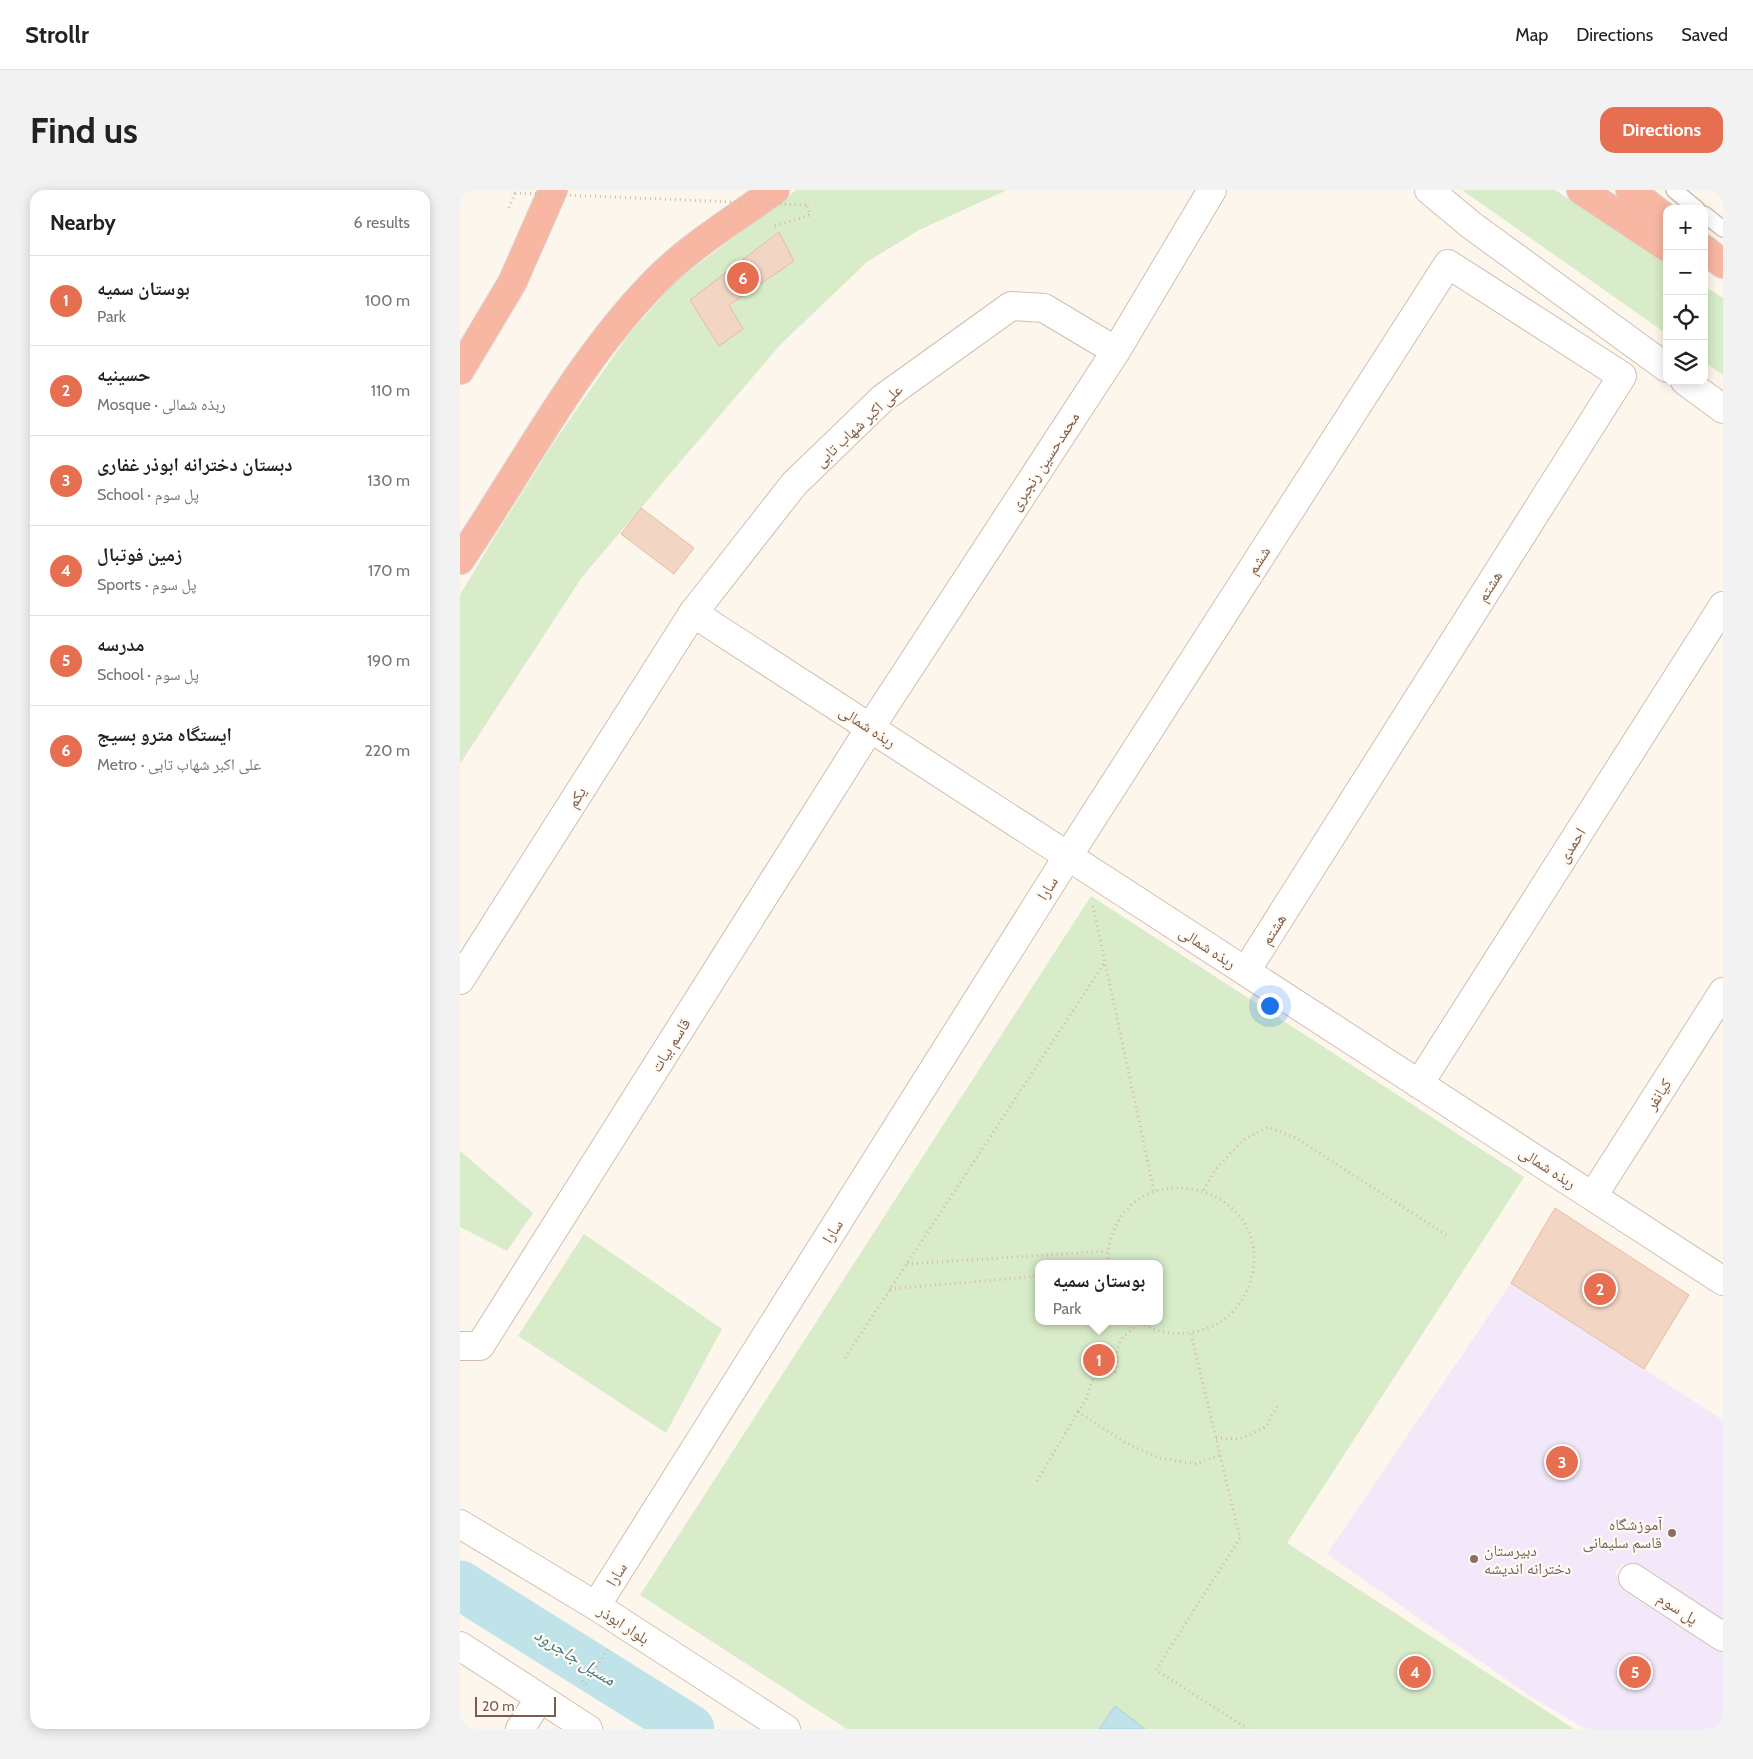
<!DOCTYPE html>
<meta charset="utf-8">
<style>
body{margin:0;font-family:Cabin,"Noto Naskh Arabic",sans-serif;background:#f2f2f2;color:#222}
.controls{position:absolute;right:15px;top:15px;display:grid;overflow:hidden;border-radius:10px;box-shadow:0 2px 12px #0003}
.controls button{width:45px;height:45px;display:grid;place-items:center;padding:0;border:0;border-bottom:1px solid #e0e0e0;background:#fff;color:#222;font:25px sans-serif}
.scale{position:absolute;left:15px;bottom:12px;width:81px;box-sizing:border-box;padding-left:5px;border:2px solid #7a5c4d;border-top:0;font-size:14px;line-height:18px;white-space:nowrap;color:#7a5c4d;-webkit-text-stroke:4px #fffaf3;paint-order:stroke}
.you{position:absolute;left:809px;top:815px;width:18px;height:18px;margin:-12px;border:4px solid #fff;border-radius:50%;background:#1a73e8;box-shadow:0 0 0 8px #1a73e833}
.badge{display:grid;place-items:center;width:32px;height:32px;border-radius:50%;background:#e76f51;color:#fff;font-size:16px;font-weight:700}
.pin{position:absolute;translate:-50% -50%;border:2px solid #fff;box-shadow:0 1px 5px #0006}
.popup{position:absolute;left:575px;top:1070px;width:128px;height:65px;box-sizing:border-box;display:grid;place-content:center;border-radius:10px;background:#fff;filter:drop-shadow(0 1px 4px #0005);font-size:16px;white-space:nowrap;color:#767676}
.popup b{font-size:19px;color:#222}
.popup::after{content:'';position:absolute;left:50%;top:100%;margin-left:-10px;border:10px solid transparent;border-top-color:#fff}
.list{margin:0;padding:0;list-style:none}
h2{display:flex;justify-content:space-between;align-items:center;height:65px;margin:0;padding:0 20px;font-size:21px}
h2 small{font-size:16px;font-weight:400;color:#767676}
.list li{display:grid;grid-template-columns:32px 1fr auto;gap:15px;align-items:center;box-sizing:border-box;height:90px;padding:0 20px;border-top:1px solid #e0e0e0}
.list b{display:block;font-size:19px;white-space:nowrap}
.list p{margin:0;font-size:16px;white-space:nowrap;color:#767676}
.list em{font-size:16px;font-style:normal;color:#767676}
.icon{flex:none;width:28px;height:28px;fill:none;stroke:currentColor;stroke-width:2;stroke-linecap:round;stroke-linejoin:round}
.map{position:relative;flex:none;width:1263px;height:1539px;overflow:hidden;border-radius:15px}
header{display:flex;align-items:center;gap:30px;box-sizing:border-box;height:70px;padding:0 25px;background:#fff;border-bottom:1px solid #e0e0e0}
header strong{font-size:24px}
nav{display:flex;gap:28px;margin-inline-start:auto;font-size:18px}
.intro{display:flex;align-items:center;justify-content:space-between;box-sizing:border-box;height:120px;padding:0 30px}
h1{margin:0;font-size:35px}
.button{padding:12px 22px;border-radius:15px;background:#e76f51;color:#fff;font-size:18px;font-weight:700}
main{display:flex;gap:30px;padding:0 30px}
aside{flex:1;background:#fff;border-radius:15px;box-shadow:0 2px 12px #0003}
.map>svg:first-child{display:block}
</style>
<header>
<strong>Strollr</strong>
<nav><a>Map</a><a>Directions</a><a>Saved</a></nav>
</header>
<div class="intro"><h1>Find us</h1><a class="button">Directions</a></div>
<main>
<aside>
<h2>Nearby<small>6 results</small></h2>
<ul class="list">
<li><span class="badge">1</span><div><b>بوستان سمیه</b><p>Park</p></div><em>100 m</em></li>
<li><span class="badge">2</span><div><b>حسینیه</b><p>Mosque · ربذه شمالی</p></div><em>110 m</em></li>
<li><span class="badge">3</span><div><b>دبستان دخترانه ابوذر غفاری</b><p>School · پل سوم</p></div><em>130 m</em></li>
<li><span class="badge">4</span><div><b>زمین فوتبال</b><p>Sports · پل سوم</p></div><em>170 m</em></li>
<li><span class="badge">5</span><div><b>مدرسه</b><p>School · پل سوم</p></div><em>190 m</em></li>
<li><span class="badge">6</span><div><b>ایستگاه مترو بسیج</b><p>Metro · علی اکبر شهاب تابی</p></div><em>220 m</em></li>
</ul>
</aside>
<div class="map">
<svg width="1263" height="1539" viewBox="0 0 1263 1539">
<rect width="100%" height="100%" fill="#fdf6ec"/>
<path fill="#f3e8fa" d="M1051,1093l212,137v203l-101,-59 -7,10 108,74v81h-137l-56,-33 -203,-142z"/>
<g fill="#d8ecc9" fill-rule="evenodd">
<path d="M336,0h211l-88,40 -52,32 -87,83 -198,232 -122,187v-169l32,-54 60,-96 77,-111 46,-52z"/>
<path d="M1002,0h93l112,72v72z"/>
<path d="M1244,96l19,12v77l-19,-13z"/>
<path d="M631,706l433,281 -237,366 287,186h-727l-207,-134zM579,1074h120v57h-120z"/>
<path d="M0,961l73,62 -26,38 -47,-24z"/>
<path d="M124,1044l138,95 -56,104 -148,-97z"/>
</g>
<path fill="#bfe3e8" stroke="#a5d3da" d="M655,1516l30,23h-46z"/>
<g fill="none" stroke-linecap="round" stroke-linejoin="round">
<path stroke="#bfe3e8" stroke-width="49" d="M0,1395l230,144"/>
</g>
<g fill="#f3d5c3" stroke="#e6bba3">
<path d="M319,42l15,29 -65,44 14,24 -24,17 -29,-46z"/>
<path d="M181,318l53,40 -20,26 -53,-40z"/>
<path d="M1095,1018l134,87 -45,74 -133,-86z"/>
</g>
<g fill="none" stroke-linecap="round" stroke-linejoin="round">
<g stroke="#d1beb0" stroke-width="18">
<g id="lane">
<path d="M1214,0l23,19"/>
<path d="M1244,24l19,15"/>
</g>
</g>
<g stroke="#d1beb0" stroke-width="30">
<g id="street">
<path d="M969,0l42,35 196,143"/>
<path d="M1225,191l38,28"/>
<path d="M233,423l1030,668"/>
<path d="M0,790l233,-367 101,-129 89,-86 128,-92 33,2 72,43"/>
<path d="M959,894l304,-478"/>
<path d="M1133,1006l130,-204"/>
<path d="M0,1156h20l390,-618 246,-377 96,-161"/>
<path d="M1173,1388l90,59"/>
<path d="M136,1416l472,-750 380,-592 174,112 -376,595"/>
<path d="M60,1539l20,-31"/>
</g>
</g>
<g stroke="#d6c0b0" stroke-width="30">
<g id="secondary">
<path d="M0,1334l136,82 190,123"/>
<path d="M0,1456l128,83"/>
</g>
</g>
<g stroke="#dad1cd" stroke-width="30">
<g id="highway">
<path d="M1121,0l86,57"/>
<path d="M1170,0l37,29"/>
<path d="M1244,59l19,15"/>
<path d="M0,180l52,-87 41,-93"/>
<path d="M0,370c62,-91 116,-197 193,-276 35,-37 81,-64 122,-94"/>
</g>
</g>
<g stroke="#d9b8a5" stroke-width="3" stroke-dasharray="1 4" stroke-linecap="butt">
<path d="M49,18l6,-15"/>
<path d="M315,36l35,-11 -3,-10"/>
<path d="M633,716l61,285"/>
<path d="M744,1000l11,-20 28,-30 25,-13 28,11 152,98"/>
<path d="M447,1074l200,-13"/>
<path d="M647,1074c5,-121 175,-85 143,19 -6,18 -21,37 -39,44 -23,9 -51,10 -72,-6"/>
<path d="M430,1099l149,-13"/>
<path d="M731,1144l49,204 -84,132 92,59"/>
<path d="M385,1168l260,-396"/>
<path d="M618,1222l8,-13 7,-21 22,-6c4,-11 0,-21 6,-32 5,-8 14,-9 16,-19"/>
<path d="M756,1248l24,1 26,-12 11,-21"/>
<path d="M577,1291l41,-69 48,31 33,15 37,6 24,-9"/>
<path d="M122,1491l4,3 23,-37"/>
</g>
<use href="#lane" stroke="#fff" stroke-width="15"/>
<use href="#street" stroke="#fff" stroke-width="28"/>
<use href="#secondary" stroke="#fff" stroke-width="28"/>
<use href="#highway" stroke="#f7b7a3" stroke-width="28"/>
<path stroke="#d9b8a5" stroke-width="3" stroke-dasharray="1 4" stroke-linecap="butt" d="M55,3l292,12"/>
</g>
<g fill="#8d6e63" stroke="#fffaf3" stroke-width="2">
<circle cx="1212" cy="1343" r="5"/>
<circle cx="1014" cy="1369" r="5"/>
</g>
<g text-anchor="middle" stroke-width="4.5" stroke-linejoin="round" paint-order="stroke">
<g font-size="16" fill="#7a5c4d" stroke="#fffaf3">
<text transform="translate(398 235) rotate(-43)" y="6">علی اکبر شهاب تابی</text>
<text transform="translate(584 271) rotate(-57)" y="6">محمدحسین رنجبری</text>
<text transform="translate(798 370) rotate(-57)" y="6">ششم</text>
<text transform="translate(1029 396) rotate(-58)" y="6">هشتم</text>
<text transform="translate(408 536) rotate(33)" y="6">ربذه شمالی</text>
<text transform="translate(116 607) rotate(-58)" y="6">یکم</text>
<text transform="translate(1111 655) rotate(-58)" y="6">احمدی</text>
<text transform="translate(587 698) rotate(-58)" y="6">سارا</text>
<text transform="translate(813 739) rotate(-58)" y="6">هشتم</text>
<text transform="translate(748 757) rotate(33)" y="6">ربذه شمالی</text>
<text transform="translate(210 855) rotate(-58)" y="6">قاسم بیات</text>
<text transform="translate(1198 904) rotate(-57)" y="6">کیانفر</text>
<text transform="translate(1088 977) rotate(33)" y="6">ربذه شمالی</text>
<text transform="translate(372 1041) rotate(-58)" y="6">سارا</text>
<text transform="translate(156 1384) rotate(-58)" y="6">سارا</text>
<text transform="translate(1218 1418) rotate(33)" y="6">پل سوم</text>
<text transform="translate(164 1434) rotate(33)" y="6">بلوار ابوذر</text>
</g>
<g font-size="16" fill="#785e54" stroke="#fffaf3" text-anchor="end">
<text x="1202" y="1340">آموزشگاه<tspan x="1202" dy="18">قاسم سلیمانی</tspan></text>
<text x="1024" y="1366" text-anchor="start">دبیرستان<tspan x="1024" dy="18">دخترانه اندیشه</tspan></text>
</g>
<g font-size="18" font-style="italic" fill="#437c86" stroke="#fffaf3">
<text transform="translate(115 1467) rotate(32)" y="6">مسیل جاجرود</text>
</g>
</g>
</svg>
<div class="controls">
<button>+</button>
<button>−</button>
<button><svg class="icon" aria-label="locate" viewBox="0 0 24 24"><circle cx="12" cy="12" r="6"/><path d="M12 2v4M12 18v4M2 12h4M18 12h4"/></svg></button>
<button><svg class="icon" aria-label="layers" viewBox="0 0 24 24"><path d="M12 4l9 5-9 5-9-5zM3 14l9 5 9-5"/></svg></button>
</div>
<div class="scale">20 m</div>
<div class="you"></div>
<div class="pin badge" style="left:639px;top:1170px">1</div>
<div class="popup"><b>بوستان سمیه</b>Park</div>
<div class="pin badge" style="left:1140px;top:1099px">2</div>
<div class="pin badge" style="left:1102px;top:1272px">3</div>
<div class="pin badge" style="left:955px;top:1482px">4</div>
<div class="pin badge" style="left:1175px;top:1482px">5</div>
<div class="pin badge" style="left:283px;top:88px">6</div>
</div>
</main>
